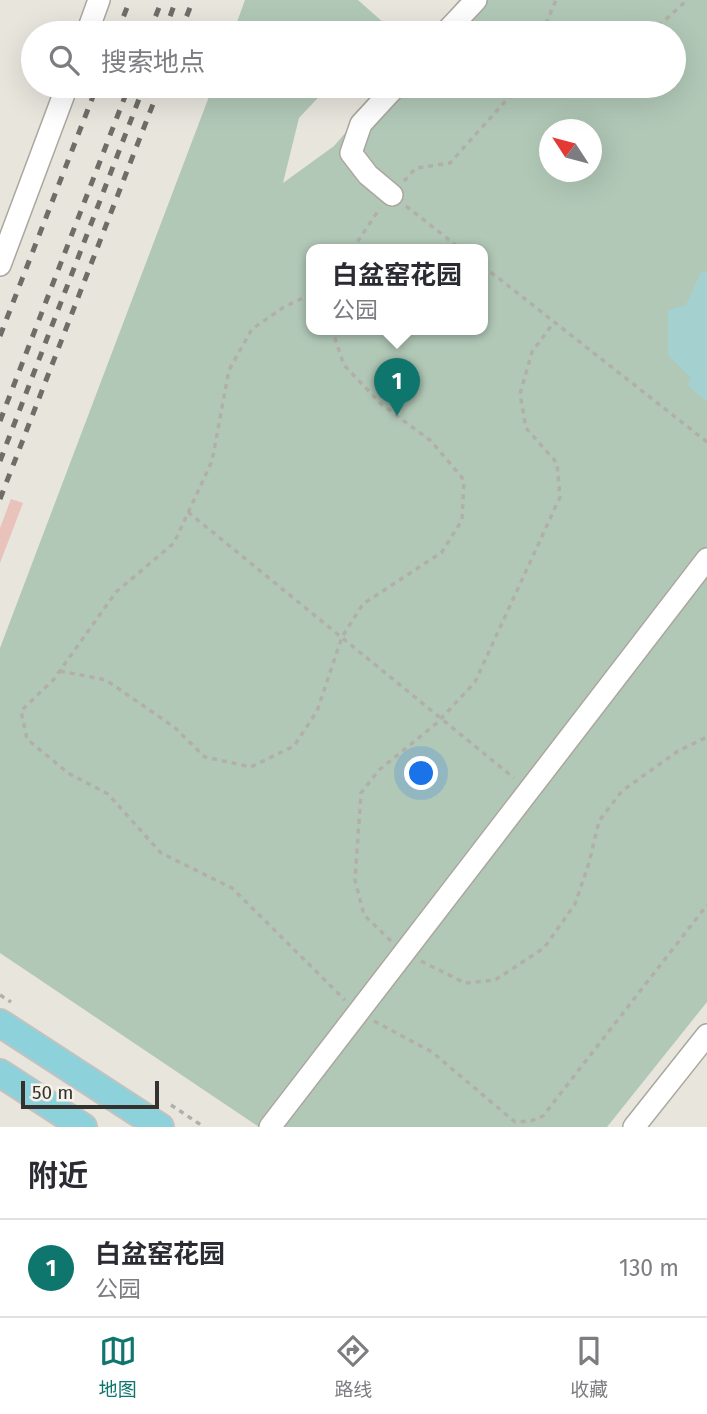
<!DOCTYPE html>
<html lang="zh">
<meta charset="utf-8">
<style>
body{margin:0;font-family:"Fira Sans","Noto Sans SC",sans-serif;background:#f7f7f7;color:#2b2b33}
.compass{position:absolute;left:539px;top:119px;width:63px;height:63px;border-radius:50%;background:#fff;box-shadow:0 7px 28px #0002;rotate:306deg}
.scale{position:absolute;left:21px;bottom:18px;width:138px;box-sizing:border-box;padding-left:7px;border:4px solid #34322f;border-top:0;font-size:19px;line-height:24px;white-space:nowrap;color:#34322f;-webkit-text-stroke:5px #f6f2ea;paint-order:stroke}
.you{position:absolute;left:422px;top:774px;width:24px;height:24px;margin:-18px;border:5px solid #fff;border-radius:50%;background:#1a73e8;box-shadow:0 0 0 10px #1a73e833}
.badge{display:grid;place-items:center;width:46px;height:46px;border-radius:50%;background:#0f766e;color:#fff;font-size:23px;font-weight:700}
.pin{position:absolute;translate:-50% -58px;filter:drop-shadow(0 2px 4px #0008)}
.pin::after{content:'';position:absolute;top:37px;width:24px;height:21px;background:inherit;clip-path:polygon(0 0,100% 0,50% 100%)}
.popup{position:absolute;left:306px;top:244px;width:182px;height:91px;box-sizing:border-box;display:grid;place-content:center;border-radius:14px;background:#fff;filter:drop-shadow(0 2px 5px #0005);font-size:23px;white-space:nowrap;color:#7c7c81}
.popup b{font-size:26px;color:#2b2b33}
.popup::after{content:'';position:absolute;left:50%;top:100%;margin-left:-14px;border:14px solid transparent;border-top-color:#fff}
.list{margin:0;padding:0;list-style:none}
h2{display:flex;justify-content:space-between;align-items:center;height:91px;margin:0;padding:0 28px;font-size:30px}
h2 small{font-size:23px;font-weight:400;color:#7c7c81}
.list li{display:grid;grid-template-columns:46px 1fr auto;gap:21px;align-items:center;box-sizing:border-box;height:98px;padding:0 28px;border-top:2px solid #e1e1e2}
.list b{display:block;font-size:26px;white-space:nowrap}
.list p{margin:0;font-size:23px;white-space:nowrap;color:#7c7c81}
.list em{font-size:23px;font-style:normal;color:#7c7c81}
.icon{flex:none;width:38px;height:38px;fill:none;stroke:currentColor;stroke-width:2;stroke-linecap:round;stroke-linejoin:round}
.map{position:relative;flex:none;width:707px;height:1127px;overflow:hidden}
.search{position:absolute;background:#fff;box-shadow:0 7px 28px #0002;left:21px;right:21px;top:21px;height:77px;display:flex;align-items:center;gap:18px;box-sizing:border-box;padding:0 24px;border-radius:38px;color:#7c7c81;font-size:26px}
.sheet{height:189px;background:#fff}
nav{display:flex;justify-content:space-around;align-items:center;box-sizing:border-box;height:98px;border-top:2px solid #e1e1e2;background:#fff;font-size:19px;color:#7c7c81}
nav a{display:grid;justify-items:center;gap:4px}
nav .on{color:#0f766e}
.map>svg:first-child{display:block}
</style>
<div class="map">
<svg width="707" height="1127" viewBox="0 0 707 1127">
<rect width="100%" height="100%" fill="#e8e5dd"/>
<g fill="#b1c8b7" fill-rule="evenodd">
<path d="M245,0h113l27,24 -8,9h-144z"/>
<path d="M459,0h248v1002l-100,125h-348l-259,-174v-305l213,-562h116l-30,32 -16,65 51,-37 52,-60h288v-53h-243zM550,130h42v42h-42zM311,250h172v80h-172z"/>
</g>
<path fill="#a5d0d0" d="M707,271v131l-20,-17 4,-7 -23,-23v-45l18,-5 14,-32z"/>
<path fill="#e8c2bb" d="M11,499l12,4 -23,60v-35z"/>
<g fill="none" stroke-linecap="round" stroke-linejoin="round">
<g stroke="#aaa79f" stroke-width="24">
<g id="minor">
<path d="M87,33l12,-33"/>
<path d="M445,33l31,-33"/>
<path d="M392,195l-24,-20 -17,-22 10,-29 35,-38"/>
<path d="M0,265l67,-179"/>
<path d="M270,1127l437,-568"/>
<path d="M634,1127l73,-92"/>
</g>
</g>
<g stroke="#c2c2c1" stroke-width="30">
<g id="major">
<path d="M0,1023l160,104"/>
<path d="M0,1073l83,54"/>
</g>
</g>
<g stroke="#b2afa8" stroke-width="3.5" stroke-dasharray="5 5" stroke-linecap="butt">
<path d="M545,26l10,7"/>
<path d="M542,33l14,-33"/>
<path d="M651,33l36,-33"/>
<path d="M404,181l12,-13 34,-5 69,-77"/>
<path d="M406,206l56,44"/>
<path d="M352,250l28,-42"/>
<path d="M483,266l224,176"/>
<path d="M311,294l-27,13 -32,22 -23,41 -17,91 -38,82 -58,49 -62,87 -33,32 6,28 41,34 40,21 53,59 71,35 113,112"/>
<path d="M188,512l326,266"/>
<path d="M60,671l46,9 68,47 31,30 46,10 43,-21 23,-35 25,-74 21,-33 79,-52 20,-32 2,-40 -33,-39 -50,-37 -37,-39 -12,-35"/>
<path d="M391,941l-27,-26 -9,-35 6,-87 18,-23 58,-47 38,-41 85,-185 -3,-34 -31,-35 -6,-34 12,-42 22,-30"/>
<path d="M421,961l44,22 30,-3 49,-32 31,-44 14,-41 10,-42 23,-30 56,-40 29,-14"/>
<path d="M0,995l11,7"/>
<path d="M374,1021l58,31 83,70 16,-1 12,-5 164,-211"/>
<path d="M171,1105l33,22"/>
</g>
<use href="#minor" stroke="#fff" stroke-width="21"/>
<use href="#major" stroke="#8dd2db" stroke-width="26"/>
<g stroke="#6f6d68" stroke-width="5" stroke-dasharray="9 9" stroke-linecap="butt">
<path d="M117,33l13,-33"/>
<path d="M149,33l13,-33"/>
<path d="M164,33l12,-33"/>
<path d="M180,33l13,-33"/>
<path d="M0,336l97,-250"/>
<path d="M0,421l129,-335"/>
<path d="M0,461l144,-375"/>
<path d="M0,499l160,-413"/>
</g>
</g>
</svg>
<svg class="compass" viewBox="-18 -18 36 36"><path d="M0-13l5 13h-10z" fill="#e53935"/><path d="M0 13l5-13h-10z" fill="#7c7c81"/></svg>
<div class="scale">50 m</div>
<div class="you"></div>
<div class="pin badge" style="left:397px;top:416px">1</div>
<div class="popup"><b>白盆窑花园</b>公园</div>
<div class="search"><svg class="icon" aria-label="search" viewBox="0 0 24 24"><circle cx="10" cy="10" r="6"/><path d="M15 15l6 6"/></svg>搜索地点</div>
</div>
<section class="sheet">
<h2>附近<small></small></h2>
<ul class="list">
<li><span class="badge">1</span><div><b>白盆窑花园</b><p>公园</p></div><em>130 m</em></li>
</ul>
</section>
<nav>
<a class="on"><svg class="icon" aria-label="map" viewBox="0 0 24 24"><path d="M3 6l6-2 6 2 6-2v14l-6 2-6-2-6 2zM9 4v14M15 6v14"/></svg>地图</a>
<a><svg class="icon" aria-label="directions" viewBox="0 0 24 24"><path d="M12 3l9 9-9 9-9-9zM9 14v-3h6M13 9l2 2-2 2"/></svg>路线</a>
<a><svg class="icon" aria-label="saved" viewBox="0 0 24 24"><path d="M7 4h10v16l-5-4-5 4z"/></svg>收藏</a>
</nav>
